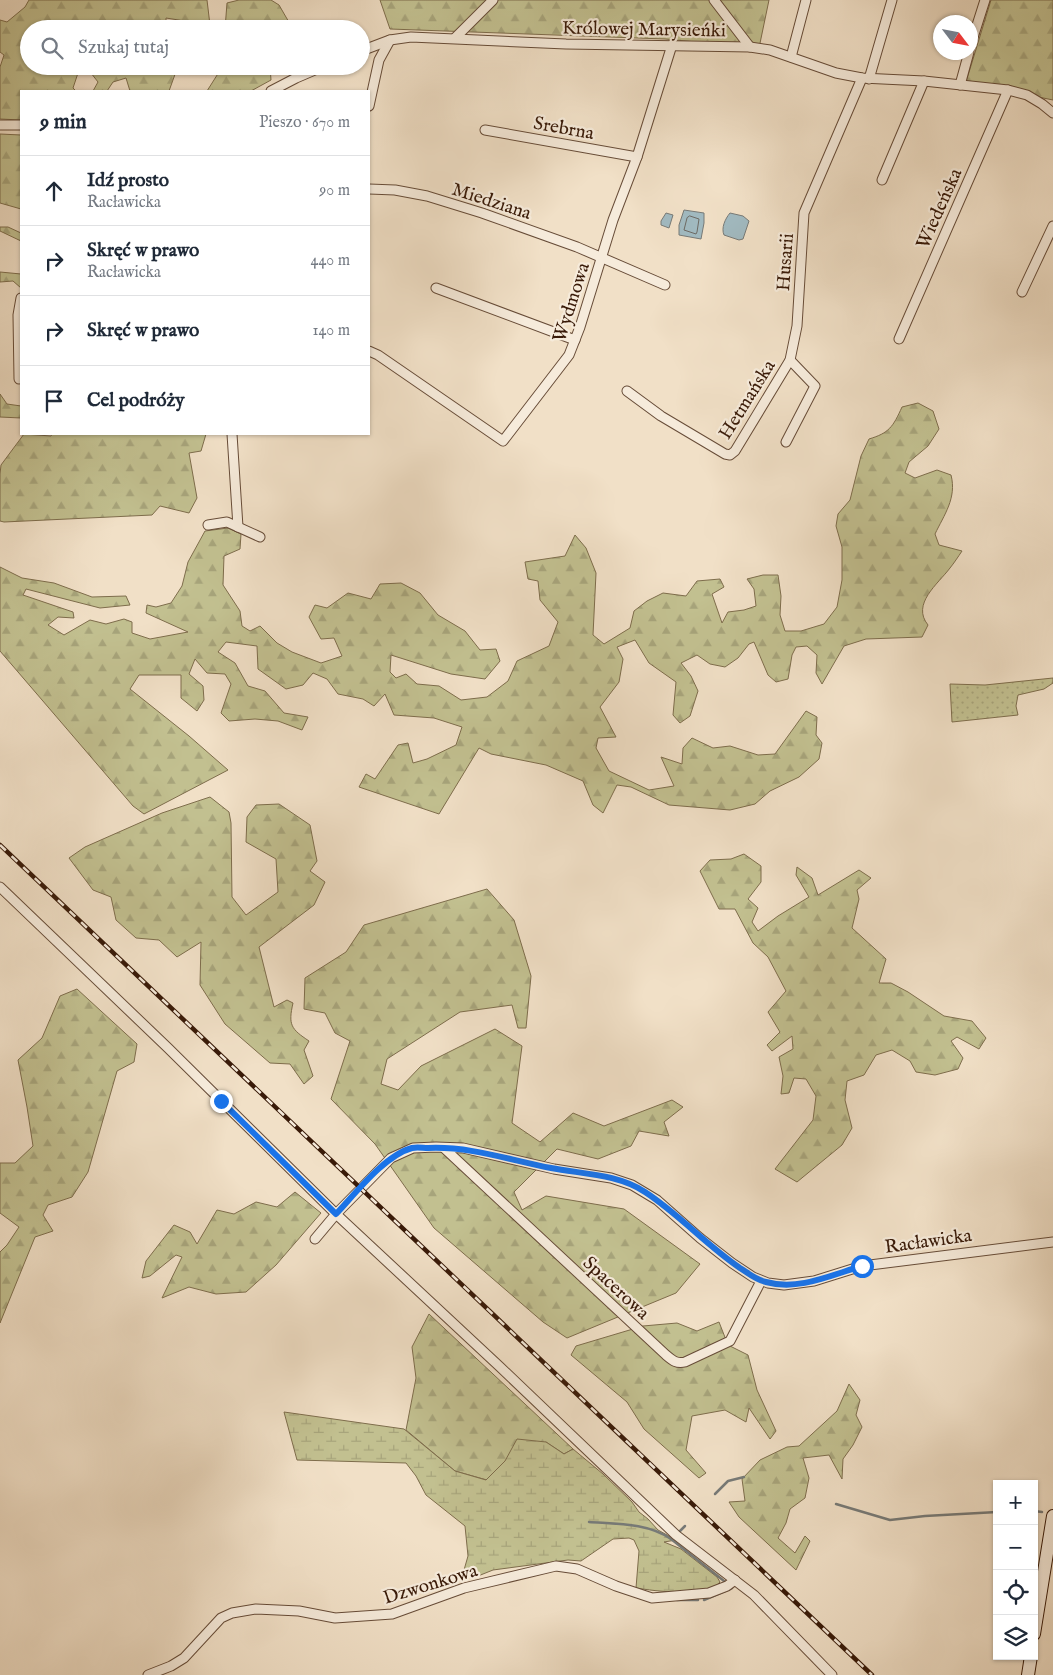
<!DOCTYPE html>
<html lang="pl">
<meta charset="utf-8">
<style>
body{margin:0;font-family:"IM FELL English",serif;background:#f6f6f7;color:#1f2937}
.controls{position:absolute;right:15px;bottom:15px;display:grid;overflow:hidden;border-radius:0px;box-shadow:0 1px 4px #0004}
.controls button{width:45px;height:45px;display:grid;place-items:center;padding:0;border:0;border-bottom:1px solid #e0e1e3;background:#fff;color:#1f2937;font:25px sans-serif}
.compass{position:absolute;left:933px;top:15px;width:45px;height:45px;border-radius:50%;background:#fff;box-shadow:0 1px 4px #0004;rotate:122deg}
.stop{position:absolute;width:15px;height:15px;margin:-11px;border:4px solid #1a73e8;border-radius:50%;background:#fff}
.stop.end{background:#1a73e8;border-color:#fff;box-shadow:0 1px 5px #0008}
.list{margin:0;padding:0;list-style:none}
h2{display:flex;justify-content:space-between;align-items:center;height:65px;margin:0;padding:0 20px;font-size:21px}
h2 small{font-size:16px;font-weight:400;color:#747a83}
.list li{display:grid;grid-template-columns:32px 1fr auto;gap:15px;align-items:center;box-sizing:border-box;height:70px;padding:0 20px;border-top:1px solid #e0e1e3}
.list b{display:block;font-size:19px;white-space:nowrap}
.list p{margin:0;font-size:16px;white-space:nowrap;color:#747a83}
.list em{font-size:16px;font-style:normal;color:#747a83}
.icon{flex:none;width:28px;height:28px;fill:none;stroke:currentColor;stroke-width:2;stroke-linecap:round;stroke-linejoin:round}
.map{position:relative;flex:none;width:1053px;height:1675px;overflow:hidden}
.search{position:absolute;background:#fff;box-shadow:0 1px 4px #0004;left:20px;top:20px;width:350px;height:55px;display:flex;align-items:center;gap:12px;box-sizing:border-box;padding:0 18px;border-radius:28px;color:#747a83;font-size:19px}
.panel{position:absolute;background:#fff;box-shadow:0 1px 4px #0004;left:20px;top:90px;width:350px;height:345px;border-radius:0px}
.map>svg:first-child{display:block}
</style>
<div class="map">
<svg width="1053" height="1675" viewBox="0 0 1053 1675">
<defs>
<pattern id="grass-dots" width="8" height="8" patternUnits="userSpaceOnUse" patternTransform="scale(1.25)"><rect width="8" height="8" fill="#c2c090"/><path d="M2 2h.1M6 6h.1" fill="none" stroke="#a7a47b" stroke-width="1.8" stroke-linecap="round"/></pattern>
<pattern id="forest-firs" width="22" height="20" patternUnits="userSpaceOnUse" patternTransform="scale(1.25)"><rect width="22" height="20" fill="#c2c090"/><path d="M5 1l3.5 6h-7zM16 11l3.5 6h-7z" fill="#a7a47b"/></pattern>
<pattern id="wetland-marsh" width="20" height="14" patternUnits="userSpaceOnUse" patternTransform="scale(1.25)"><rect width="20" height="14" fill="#c2c090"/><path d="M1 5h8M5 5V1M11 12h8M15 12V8" fill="none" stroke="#a7a47b"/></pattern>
</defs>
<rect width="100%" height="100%" fill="#f1e0c7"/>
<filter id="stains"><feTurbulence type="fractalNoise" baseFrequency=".004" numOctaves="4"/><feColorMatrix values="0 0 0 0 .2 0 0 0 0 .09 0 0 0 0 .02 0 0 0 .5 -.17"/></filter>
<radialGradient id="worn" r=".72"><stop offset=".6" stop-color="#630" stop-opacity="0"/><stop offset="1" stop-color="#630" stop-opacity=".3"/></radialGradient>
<path fill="url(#grass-dots)" stroke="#7e6d4c" d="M1053,678v5l-9,6 -26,6 -2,11 2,9 -66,7 -2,-38 35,1z"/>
<g fill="url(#forest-firs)" stroke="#7e6d4c">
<path d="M29,0h178l3,25 -44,-7v9l2,2h-139v37h149l-9,25h-39l-4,-13 -13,4 -6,9h-14l5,-9 -7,-9h-13l-5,15 3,3h-55v29l-21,-1v-52l4,-12 -4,-3v-32l7,2 18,-15z"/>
<path d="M239,0h32l8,5 11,19 -1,5h-64l2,-26z"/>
<path d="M380,0h389l-10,48 -94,-9 -275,-10z"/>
<path d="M991,0h62v100l-87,-18z"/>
<path d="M220,66h50l1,14 -20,11h-44l12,-19z"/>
<path d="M0,134l21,1v74l-21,-6z"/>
<path d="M0,227h8l13,6v8l-21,-10z"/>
<path d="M0,272l21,2v14l-8,-7 -13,1z"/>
<path d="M0,394l7,10 14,2v12l-21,-1z"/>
<path d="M918,403l15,8 6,18 -11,17 -19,16 -4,11 10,5 22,-8 14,5c6,23 -7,40 -16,59l4,11 23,6c-4,6 -8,12 -12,17 -12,16 -39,36 -22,57l-6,12 -56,2 -22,7 -22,38 -6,-11 1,-18 -10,-9 -11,1 -4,8 -4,24 -12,3 -8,-7 -14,-33 -5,2 -11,14 -13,9 -15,-3 -13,-9 -16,8 10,13 7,15 -8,25 -10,7 -7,-8 3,-33 -27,-19 -14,-23 -18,7 6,12 -4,23 -19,25 16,30 -18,1 -2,10 13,23 40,19 25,-4 -13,-29 21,7 1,-16 9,-10 21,10 17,-2 28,9 17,-1 31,-43 11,6 -1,18 6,8 -3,16 -20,18 -29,14 -15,13 -25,6 -61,-5 -38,-18 -14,-2 -14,28 -10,-8 -10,-24 -37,-16 -55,-11 -12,-6 -40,66 -80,-27 7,-13 9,5 23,-34 10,-2 5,20 14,-4 29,-14 6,-18 -28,-9 -40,-3 -9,-21 -11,12 -11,-7 -25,-5 -11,-15 -14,-6 -10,12 -17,4 -28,-20 -1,-23 -31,-4 -8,10 17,11 13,23 17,5 19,22 24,4 -6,13 -24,-9 -23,-2 -26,2 -8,-8 10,-29 -6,-10 -18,-1 -12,-14 -6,15 14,12 1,14 -7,11 -16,-13v-23h-42l-9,14 59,47 39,34 -84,44 -11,-8 -133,-155v-84l22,11 32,5 38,14 34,-1 4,9 -30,3 -74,-19 -3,6 50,17 1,6 -16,-1 -10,8 16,10 26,-15 16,4 18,-5 8,3v11l18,6 38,-7 -42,-19 1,-8 9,2 15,-4 11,-17 6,-24 17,-31 23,-3 13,6 -1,15 -16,7 -1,29 17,26 2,15 8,5 10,-5 17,17 15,9 29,11 21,-7 -8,-18 -13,1 -12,-22 6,-12 12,3 21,-15 23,6 9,-15 21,-1 19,10 18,22 27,16 15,19 16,-1 4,12 -15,18 -34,-5 -60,-19 -1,17 6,6 10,-4 11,10 22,2 22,14 26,-3 21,-16 9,-20 32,-15 9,-24 -18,-22 -2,-19 -10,-2 -3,-17 40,-6 10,-21 11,13 10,25 -3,62 11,9 26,-16 4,-17 13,-10 16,-8 23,3 11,-15 23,-2 4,8 -12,7 10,29 6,-11 16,-2 12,-4 -2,-17 -7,-10 16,-4h15l3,21 -1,19 5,16h16l23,-7 13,-17 5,-27v-33l-6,-21 2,-12 12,-14 11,-44 8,-17c20,-6 24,-12 33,-32z"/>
<path d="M24,434l27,2 1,-2h154l-5,17 -12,2 8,45 -8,15 -29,-7 -8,9 -148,7 -4,-1v-47l1,-9z"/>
<path d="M210,797l19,15 2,11 1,74 14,18 32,-23 -2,-33 -30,-17 1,-25 9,-12 23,-1 31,21 7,36 -7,10 15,11 -11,23 -55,42 15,60 13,-7 6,3c-5,22 -2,26 16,38l-5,9 9,26 -9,8 -14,-20 -20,-1 -45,-39 -25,-39 1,-43 -24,15 -18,-17 -23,-2 -20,-18 -5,-23 -18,-7 -24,-32 16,-11 77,-34z"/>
<path d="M744,854l17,12v16l-13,17 10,9 -6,14 6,9 20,-15 31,-19 -13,-22 1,-8 15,11 6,17 41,-25 12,8 -14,12 2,9 -7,29 34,31 -7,24h12l17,9 36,24 28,5 14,17 -7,11 -22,-12 -6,4 12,17 -5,11 -23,6 -19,-3 -6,-11 -18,-11 -16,5 -12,20 -17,6 -2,19 7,28 -10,17 -45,37 -22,-13 38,-49 3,-24 -10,-17 -12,-1 -5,15 -8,1 2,-18 -4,-19 14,-8 -1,-13 -20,15 -5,-6 13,-13 -12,-20 18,-21 -18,-34 -15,-14 -18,-34h-16l-19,-38 10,-11 21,-1z"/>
<path d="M487,889l27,31 17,56 -5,52h-8l-6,-23 -52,7 -73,47 -6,25 17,6 23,-24 74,-37 27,17 -10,77 28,19 33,-29 31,13 68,-26 11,7 -19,15 5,14 -30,-5 -8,15 -33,13 -41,-10 -43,43 8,18 24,-14 78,13 76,55 -24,29 -109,45 -24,-16 -109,-94 -59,-84 -44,-45 19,-58 -15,-8 -10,-20 -21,-4 1,-31 41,-26 18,-27z"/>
<path d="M77,989l60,55 -3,18 -17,9 -29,101 -16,25 -24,8 -5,10 10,16 -18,6 -35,86v-71l7,-7 12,-18 -19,-14v-50h15l18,-17 -6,-39 -9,-47 24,-22 18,-42z"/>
<path d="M295,1192l26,21 -45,52 -30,27 -30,2 -27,-7 -27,11 20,-41 -6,-2 -26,21 -8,2 4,-17 28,-36 16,7 7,12 20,-34 17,4 22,-12 21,5z"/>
<path d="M429,1314l144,135 -9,5 -18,-12 -41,19 -18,19 -32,-9 -49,-41 10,-52 -4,-31z"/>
<path d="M719,1322l9,23 20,10 9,35 19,41 -6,8 -21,-31 -3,14 -21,-12 -33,6 -6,34 20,23 -7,5 -55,-49 -17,-27 -56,-47 5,-9 67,-20 34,-3 20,8z"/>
<path d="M849,1384l11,16 -4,15 6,12 -9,18 -10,14 -1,20 -13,-24 -26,3 6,20 -4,20 -15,11 -4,14 -8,15 17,15 10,-17 5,5 -14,29 -57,-53 -10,-15 16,-1 -3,-22 18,-19 27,-13 12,-1 38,-35z"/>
</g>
<path fill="url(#wetland-marsh)" stroke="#7e6d4c" d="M284,1412l120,17 51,42 31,9 19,-19 12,-22 29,3 18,12 9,-5 30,25 29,28 7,10 9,7 10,11 18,10 -12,2 17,7 36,28 3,5c-12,16 -66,9 -84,6l3,-37 -5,-11 -5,-2 -16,1 -32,22 -13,-1 -75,10 -15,6 -10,-2 -4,-4 4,-14 -3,-30 -39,-31 -10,-19 -10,-13 -109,-3z"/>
<g fill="#a1bac1" stroke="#777a77">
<path d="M684,210l20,3v10l-3,16 -22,-4v-10z"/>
<path d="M666,213l7,2 -4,13 -8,-3v-4z"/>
<path d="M730,213l13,3 6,5 -6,18 -4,1 -15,-5c-3,-7 1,-16 6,-22z"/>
</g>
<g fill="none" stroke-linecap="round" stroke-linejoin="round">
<path stroke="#6d6a64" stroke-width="1" d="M690,216l9,3 -2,13 -1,2 -12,-4 3,-12z"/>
<g stroke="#777a77" stroke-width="2.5">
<path d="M715,1494l13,-13 16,-4"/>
<path d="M836,1504l54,16 35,-4 72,-4"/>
<path d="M1034,1511l8,1"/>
<path d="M589,1522c27,2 59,1 82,17l2,-1"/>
<path d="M679,1532l6,-6"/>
<path d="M671,1539l53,42"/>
<path d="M677,1600h21"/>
<path d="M704,1600l28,-12"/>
</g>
<g stroke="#674c38" stroke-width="11">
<g id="minor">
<path d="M714,0l36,47"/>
<path d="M455,38l38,-38"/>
<path d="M970,47l15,-47"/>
<path d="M361,51l29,-11 21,-3 155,7 184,3 20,3 66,23 26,5 62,3 84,9 19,5 15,9 11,9"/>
<path d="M791,57l15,-57"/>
<path d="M869,79l23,-79"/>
<path d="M960,85l9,-33"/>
<path d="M271,91l25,-13 28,-12"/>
<path d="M369,106l10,-46 11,-20"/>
<path d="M0,125h21"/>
<path d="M485,130l152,27"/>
<path d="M882,180l42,-99"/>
<path d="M369,189l26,1 32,6 55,17 95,34 88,38"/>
<path d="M436,288l139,52"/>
<path d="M1022,292l31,-66"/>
<path d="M899,339l109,-249"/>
<path d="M369,351l9,4 125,86 66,-86 11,-28 33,-107 24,-63 35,-112"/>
<path d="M19,379l-1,-64 3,-17"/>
<path d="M627,391l34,25 64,38 5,1 5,-4 55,-91 7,-34 7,-113 58,-135"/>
<path d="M232,434l6,93"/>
<path d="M786,442l29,-56 -25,-26"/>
<path d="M208,525l19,-3 33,15"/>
<path d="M0,887l168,161 168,166 163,152 177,169 78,60 78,80"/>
<path d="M444,1148l222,207c7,6 11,9 19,7l45,-21 31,-60"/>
<path d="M315,1239l21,-25 55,-56 22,-10 23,-1 27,1 91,21 57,9 21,7 25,15 43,38 32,25 21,14 15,6 16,2 30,-4 48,-15 191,-24"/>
<path d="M148,1675l23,-9 13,-8 37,-40 11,-5 24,-4 43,2 36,7 57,-4 72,-26 92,-22 21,3 39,17 36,12 57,-5 18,-7 8,-6"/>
</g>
</g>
<g stroke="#391a08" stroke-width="14">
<g id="secondary">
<path d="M1034,1634l19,-118"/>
<path d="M1028,1675l3,-19"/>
</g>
</g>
<use href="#minor" stroke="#f6ebdb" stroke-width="9"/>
<use href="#secondary" stroke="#f6ebdb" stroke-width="12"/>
<g stroke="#391a08" stroke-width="4.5">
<path id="rail" d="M0,845l872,830"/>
</g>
<use href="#rail" stroke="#f6ebdb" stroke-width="2.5" stroke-dasharray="8" stroke-linecap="butt"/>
</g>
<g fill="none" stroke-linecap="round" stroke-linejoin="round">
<path stroke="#1a73e8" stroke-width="6" d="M221,1101l115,113c19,-20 49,-59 76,-66 5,-1 11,0 16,0 41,-2 82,12 123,20 31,6 67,6 94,24 34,22 61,53 95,76 8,5 16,12 26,14 33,9 65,-7 96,-16"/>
</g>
<g text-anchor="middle" stroke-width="4.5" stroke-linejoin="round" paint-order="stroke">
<g font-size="19" fill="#391a08" stroke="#f6ebdb">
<text transform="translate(644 28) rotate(1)" y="7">Królowej Marysieńki</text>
<text transform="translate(564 127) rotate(10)" y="7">Srebrna</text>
<text transform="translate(492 200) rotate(18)" y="7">Miedziana</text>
<text transform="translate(938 208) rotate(-66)" y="7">Wiedeńska</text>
<text transform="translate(784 262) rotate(-86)" y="7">Husarii</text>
<text transform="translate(570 302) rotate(-72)" y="7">Wydmowa</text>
<text transform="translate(746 399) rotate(-58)" y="7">Hetmańska</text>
<text transform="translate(928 1240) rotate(-8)" y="7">Racławicka</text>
<text transform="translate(617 1287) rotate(43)" y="7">Spacerowa</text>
<text transform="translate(430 1583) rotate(-17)" y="7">Dzwonkowa</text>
</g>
</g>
<rect width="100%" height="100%" filter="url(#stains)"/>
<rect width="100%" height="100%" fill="url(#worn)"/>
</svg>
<div class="controls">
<button>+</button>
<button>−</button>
<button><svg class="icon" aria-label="locate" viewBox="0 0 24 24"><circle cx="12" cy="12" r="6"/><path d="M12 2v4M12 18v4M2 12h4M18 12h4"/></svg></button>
<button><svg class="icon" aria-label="layers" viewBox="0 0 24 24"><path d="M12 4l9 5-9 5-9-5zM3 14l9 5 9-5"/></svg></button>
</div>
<svg class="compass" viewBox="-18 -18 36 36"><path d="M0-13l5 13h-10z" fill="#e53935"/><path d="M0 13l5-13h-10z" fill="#747a83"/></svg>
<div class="stop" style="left:862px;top:1266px"></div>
<div class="stop end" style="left:221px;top:1101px"></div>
<div class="search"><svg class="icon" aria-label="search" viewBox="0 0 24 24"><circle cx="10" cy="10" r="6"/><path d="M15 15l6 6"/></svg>Szukaj tutaj</div>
<section class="panel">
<h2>9 min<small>Pieszo · 670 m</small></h2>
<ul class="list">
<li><svg class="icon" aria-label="ahead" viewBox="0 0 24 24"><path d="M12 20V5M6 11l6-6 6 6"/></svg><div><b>Idź prosto</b><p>Racławicka</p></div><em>90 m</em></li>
<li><svg class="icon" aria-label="right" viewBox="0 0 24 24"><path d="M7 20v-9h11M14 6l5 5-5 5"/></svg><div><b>Skręć w prawo</b><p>Racławicka</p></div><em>440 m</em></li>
<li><svg class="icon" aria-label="right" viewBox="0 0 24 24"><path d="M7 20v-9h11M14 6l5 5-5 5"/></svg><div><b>Skręć w prawo</b></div><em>140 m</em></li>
<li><svg class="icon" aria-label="arrive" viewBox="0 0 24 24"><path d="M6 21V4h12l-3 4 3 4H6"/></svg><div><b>Cel podróży</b></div></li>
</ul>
</section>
</div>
